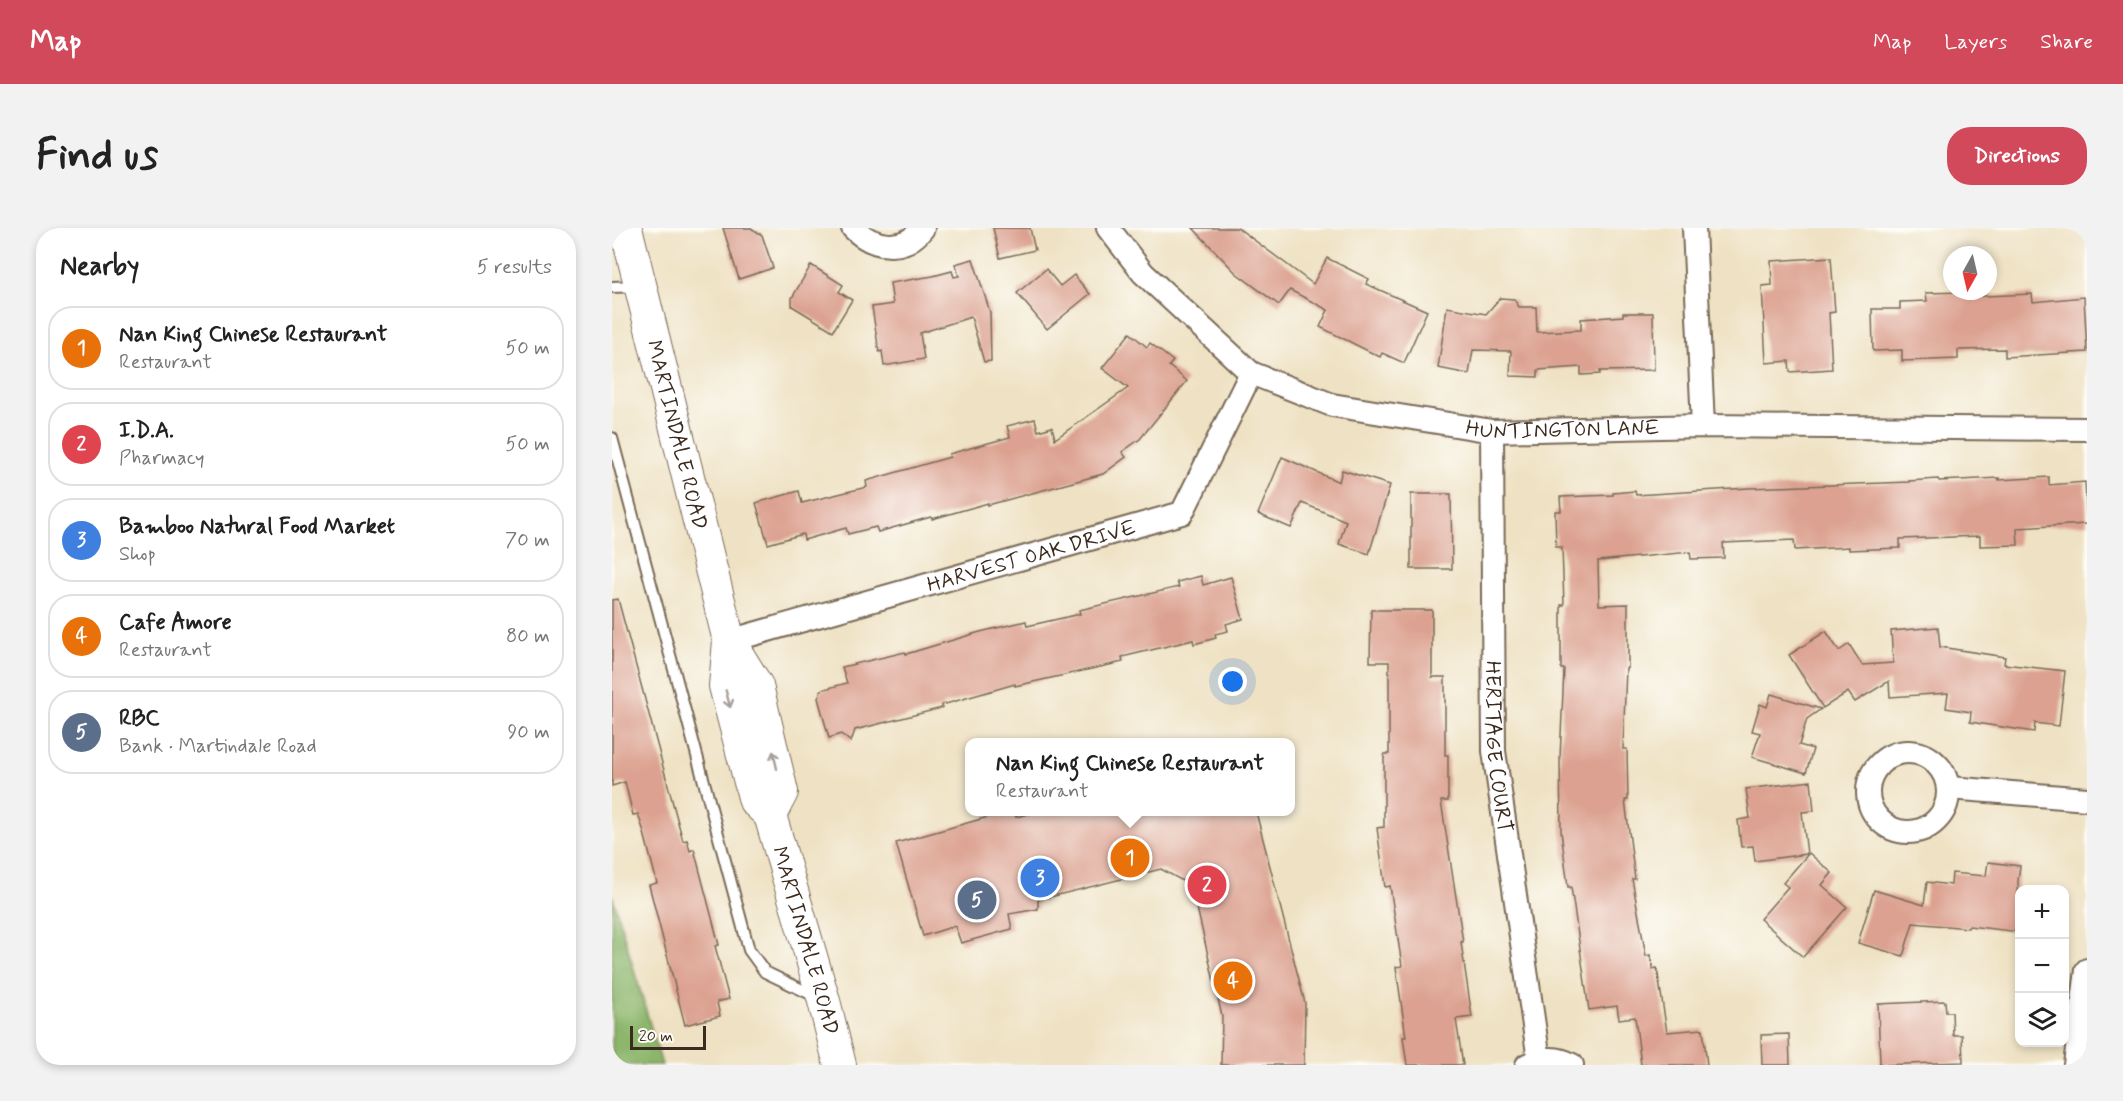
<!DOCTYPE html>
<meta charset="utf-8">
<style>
body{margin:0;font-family:Mynerve,sans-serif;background:#f2f2f2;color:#222}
.controls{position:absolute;right:18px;bottom:18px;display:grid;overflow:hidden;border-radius:12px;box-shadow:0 3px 9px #0003}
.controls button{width:54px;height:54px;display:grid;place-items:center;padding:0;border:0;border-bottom:2px solid #e0e0e0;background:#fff;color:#222;font:30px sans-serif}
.compass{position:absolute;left:1331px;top:18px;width:54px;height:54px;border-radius:50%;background:#fff;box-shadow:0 3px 9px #0003;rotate:188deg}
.scale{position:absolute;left:18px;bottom:15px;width:76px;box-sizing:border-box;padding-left:6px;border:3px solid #3b2a1e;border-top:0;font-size:16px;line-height:21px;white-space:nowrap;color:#3b2a1e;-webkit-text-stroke:4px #fdfcf7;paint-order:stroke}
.you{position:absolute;left:621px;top:454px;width:21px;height:21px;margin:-15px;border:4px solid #fff;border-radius:50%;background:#1a73e8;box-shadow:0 0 0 9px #1a73e833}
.badge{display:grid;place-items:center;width:39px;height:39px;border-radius:50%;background:#d1495b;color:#fff;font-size:20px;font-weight:700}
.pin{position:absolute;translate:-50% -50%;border:3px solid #fff;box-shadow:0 2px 6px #0006}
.popup{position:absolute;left:353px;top:510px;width:330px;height:78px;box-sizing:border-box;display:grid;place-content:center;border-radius:12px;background:#fff;filter:drop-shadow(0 2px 4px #0005);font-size:20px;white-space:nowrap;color:#767676}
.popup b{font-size:22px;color:#222}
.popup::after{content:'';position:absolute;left:50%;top:100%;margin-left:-12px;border:12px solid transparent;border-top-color:#fff}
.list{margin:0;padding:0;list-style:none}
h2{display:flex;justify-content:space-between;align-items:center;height:78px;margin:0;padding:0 24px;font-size:26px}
h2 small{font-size:20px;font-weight:400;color:#767676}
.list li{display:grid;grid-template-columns:39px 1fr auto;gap:18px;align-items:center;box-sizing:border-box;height:84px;margin:0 12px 12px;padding:0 12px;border:2px solid #e0e0e0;border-radius:24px}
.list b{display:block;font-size:22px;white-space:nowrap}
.list p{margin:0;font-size:20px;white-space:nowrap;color:#767676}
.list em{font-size:20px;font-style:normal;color:#767676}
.icon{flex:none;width:33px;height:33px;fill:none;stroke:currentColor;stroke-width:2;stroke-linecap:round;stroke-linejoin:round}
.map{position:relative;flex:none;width:1475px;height:837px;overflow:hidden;border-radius:24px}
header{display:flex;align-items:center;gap:36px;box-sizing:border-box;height:84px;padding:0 30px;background:#d1495b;color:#fff}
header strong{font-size:28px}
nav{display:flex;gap:33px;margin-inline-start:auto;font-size:21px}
.intro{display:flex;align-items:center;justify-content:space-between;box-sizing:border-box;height:144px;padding:0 36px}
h1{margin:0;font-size:42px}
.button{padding:15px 27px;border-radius:24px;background:#d1495b;color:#fff;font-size:21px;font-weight:700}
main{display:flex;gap:36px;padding:0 36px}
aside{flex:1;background:#fff;border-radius:24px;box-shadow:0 3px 9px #0003}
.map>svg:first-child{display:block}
</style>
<header>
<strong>Map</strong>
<nav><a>Map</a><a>Layers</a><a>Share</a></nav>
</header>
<div class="intro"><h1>Find us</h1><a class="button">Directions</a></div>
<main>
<aside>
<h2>Nearby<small>5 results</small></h2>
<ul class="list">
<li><span class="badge" style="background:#e8710a">1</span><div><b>Nan King Chinese Restaurant</b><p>Restaurant</p></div><em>50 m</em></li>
<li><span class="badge" style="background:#e0444e">2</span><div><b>I.D.A.</b><p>Pharmacy</p></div><em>50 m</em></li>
<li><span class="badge" style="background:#3f7fe0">3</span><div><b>Bamboo Natural Food Market</b><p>Shop</p></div><em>70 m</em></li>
<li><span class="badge" style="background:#e8710a">4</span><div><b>Cafe Amore</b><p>Restaurant</p></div><em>80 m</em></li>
<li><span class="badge" style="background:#5c6f8a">5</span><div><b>RBC</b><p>Bank · Martindale Road</p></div><em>90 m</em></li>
</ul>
</aside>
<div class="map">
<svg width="1475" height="837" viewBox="0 0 1475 837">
<rect width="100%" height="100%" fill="#fdfcf7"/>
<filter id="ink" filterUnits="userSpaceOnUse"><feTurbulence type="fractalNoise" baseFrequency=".0167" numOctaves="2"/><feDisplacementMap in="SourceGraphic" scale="12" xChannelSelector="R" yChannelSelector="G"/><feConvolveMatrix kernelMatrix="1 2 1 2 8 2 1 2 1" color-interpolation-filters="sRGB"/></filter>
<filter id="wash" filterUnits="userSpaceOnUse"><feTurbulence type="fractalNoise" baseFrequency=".008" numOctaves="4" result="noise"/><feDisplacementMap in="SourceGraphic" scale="24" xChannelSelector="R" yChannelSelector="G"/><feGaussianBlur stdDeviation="1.35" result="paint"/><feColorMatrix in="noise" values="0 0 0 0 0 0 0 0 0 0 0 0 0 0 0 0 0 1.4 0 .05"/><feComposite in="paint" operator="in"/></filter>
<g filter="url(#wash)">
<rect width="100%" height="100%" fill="#efe2c4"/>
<path fill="#8cb66c" stroke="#647045" stroke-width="1.5" d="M0,667l50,170h-50z"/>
<g id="blocks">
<g fill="#dca190">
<path d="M111,0h28l11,7 11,33 -34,11z"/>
<path d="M381,0h37l5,22 -35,8z"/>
<path d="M581,0h45l75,56 14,-26 42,21 -3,5 61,27 -23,52 -22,-10 -2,4 -60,-30 8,-17 -38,-20 -11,15 -43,-32z"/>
<path d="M1219,29l4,55 -6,1 3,56 -42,3 -1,-11 -23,2 -4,-77 10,-1 -1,-24z"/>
<path d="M361,31l17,53 1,49 -7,1 -13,-45 -51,16 4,26 -40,7 -2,-15 -3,1 -7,-45 21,-3 -3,-21 43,-7 19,-5 2,6 5,-1 -4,-12z"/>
<path d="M199,37l32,20 -4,7 13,8 -19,31 -41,-25v-8z"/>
<path d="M434,41l14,17 14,-11 16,19 -43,35 -30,-36z"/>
<path d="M1351,64v5l69,-3 1,8 51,-5 3,55 -82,5v-8l-47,1v9l-56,2v-11l-29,1 -1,-42h28v-7l27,-1 -1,-8z"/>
<path d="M888,70l14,1 5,8h17l1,25 44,-2v-11l42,-3v-3h30l1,57 -54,1v3l-19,1v-8l-43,3v7l-28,-1 1,-25 -38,-1 -4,24 -31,-6 9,-61 39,7z"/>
<path d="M518,105l17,14 3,-4 23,18 -4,5 18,15 -47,58 -18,13 4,5 -23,17 -115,31v-2l-56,16 -1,-2 -53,15 -2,-5 -28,7 -2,-6 -42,12 -1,-6 -35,10 -12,-41 43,-12 3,12 65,-16 -1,-6 84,-24 -1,-3 61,-17 -3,-11 28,-7 3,12 14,-4 3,12 73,-51 -26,-20z"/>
<path d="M670,229l57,25 3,-12 48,15 -21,69 -30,-10 7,-23 -44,-18 -11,25 -33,-14z"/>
<path d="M1437,249v8l36,-3 2,42 -70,4 1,17 -38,1v-10l-80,3v9l-51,2v-3l-54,3 -1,-10 -71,3 1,15 -33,1 -1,-7 -92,9 1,44 29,-1v64h-2l-3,81h4l1,51h-3l10,79h-3l14,77 4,-1 3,14 4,-1 10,64 36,-3 4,36h-66l-6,-48 -16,2 -2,-13 -28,4 -18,-123h-3l-7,-56 -1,-73 4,-89h-3v-64h3l-2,-58h-6l-1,-36h6l-1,-14 53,-2v-2l22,-2 1,4 113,-7 160,-6v-1l29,-2 1,2 60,-3v2z"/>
<path d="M799,266h40l1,75h-41z"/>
<path d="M589,348l2,9 28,-8 12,42 -17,5 2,7 -13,3 1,4 -22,6 -1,-4 -71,17 1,5 -108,24v-2l-73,21v3l-87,22 -4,12 -10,-8 -12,4 -11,-40 3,-8 26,-7 -5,-16 63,-15 1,2 74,-22 46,-11 1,5 53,-12 -1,-4 100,-23 -2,-5z"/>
<path d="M6,371l65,242 4,-1 3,11 4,-2 25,96 -4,1 14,53 -12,3 3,14 -35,9 -36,-140 8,-2 -14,-54 -5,-15 -5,1 -8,-33 -13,4v-186z"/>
<path d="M759,382h61v67h13v78h3v46h-7l22,141h-2l11,75 -16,2 7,46h-56l-4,-28h3l-10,-70 6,-1 -12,-80 -5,1 -8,-59 7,-1v-73h5v-92h-19z"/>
<path d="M1326,399l2,20 65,10 -1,7 61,7 -6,55 -24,-3 -1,9 -64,-10 1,-10 -25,-4 2,-15 -58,4 -1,-16 -34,21 -7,-10 -25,16 -34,-53 37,-24 13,20 10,-7 13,21 31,-2 -2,-32z"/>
<path d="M1159,466l50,15 -14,10 -8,26 14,4 -7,24 -54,-16 8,-24 -8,-2 8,-27 7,3z"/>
<path d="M1199,553l3,30 -12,1 5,42 -52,7 -2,-15 -12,1 -3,-27 12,-2 -4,-29z"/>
<path d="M394,584h8l2,5 20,-5h220l49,191 -1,62h-83l1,-49 -30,-130 -31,-17 -123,31v9l-29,5 3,15 -51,14 -6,-17 -32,10 -27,-93z"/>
<path d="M1197,625l23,20 -10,12 25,22 -44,50 -43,-38 28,-32 -5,-4z"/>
<path d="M1376,634l32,4 -2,15 1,51 -50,-6 -1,2 -55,-5 -10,33 -45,-13 16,-53 50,15 3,-23 24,3 1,-12 34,3z"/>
<path d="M1333,773l1,11h6l1,23h9l1,27 -83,3 -2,-61z"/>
<path d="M1177,806l1,31h-28l-1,-30z"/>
</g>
</g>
</g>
<g filter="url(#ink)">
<use href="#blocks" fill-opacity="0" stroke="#7a6a58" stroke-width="1.5"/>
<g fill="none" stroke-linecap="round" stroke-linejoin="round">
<g stroke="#7a6a58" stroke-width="14">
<g id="lane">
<path d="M0,59l27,-1"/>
<path d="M0,210l137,512 16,22 52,25"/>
</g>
</g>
<g stroke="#7a6a58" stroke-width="26">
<g id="street">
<path d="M241,0c20,20 51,25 70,0"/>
<path id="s1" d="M496,0l35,45 108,100 81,32 160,26 211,-5 384,3"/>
<path d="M1082,0l9,198"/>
<path id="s2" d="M880,203l2,320 45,309"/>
<path id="s3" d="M117,413l453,-128 69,-140"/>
<circle cx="1296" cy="564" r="40"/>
<path d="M1337,560l138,11"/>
<path d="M915,837c16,-7 30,-9 45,0"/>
<path d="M1463,837l12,-95"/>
</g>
</g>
<g stroke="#7a6a58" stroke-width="34">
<g id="secondary">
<path id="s4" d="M14,0l103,413 28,45 25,106 -12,23"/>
<path id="s5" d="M117,413l-4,45 30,115 15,14 54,186 16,64"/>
</g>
</g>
<use href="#lane" stroke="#fff" stroke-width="10"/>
<use href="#street" stroke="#fff" stroke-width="22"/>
<use href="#secondary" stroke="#fff" stroke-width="32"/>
</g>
<defs><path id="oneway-shaft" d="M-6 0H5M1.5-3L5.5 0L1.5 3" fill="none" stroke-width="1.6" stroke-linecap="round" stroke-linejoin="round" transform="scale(1.5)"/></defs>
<g stroke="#a79f9a">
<use href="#oneway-shaft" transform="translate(116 471) rotate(75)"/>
<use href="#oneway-shaft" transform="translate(163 532) rotate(-103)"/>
</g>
</g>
<g text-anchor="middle" stroke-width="5" stroke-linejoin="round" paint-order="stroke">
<g font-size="21" fill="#3b2a1e" stroke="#fdfcf7">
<text dy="7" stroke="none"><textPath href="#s1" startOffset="524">HUNTINGTON LANE</textPath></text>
<text dy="7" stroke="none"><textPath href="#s4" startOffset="213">MARTINDALE ROAD</textPath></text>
<text dy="7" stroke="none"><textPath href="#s3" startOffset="314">HARVEST OAK DRIVE</textPath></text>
<text dy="7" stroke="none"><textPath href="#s2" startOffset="316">HERITAGE COURT</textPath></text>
<text dy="7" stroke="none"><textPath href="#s5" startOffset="315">MARTINDALE ROAD</textPath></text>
</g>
</g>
</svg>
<div class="controls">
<button>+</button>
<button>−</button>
<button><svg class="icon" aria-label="layers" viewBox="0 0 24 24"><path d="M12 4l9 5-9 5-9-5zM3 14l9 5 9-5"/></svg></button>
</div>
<svg class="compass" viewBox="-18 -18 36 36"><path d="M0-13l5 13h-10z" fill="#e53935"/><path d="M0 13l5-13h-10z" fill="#767676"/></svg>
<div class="scale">20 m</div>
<div class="you"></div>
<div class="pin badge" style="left:518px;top:630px;background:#e8710a">1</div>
<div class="popup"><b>Nan King Chinese Restaurant</b>Restaurant</div>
<div class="pin badge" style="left:595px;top:657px;background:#e0444e">2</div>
<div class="pin badge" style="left:428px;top:650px;background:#3f7fe0">3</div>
<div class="pin badge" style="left:621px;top:753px;background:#e8710a">4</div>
<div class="pin badge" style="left:365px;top:672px;background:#5c6f8a">5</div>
</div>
</main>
